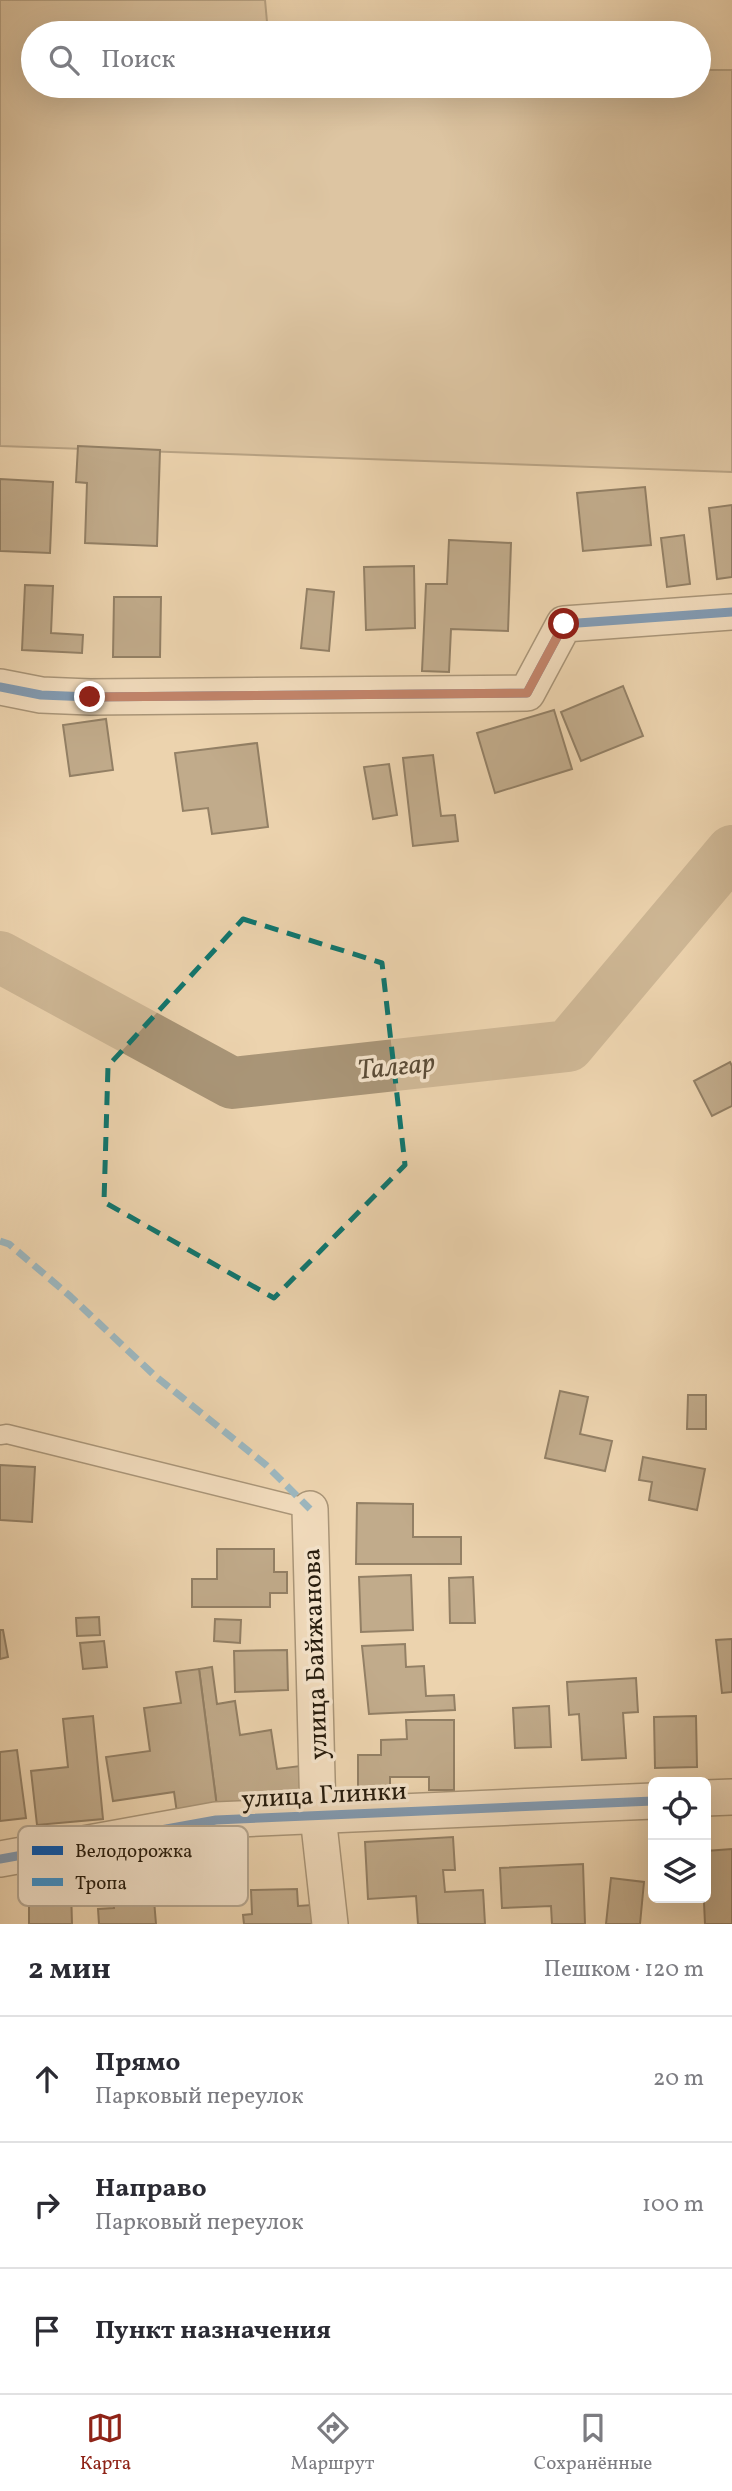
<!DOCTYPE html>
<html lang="ru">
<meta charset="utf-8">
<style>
body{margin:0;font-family:Vollkorn,serif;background:#f7f7f7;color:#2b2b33}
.controls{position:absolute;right:21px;bottom:21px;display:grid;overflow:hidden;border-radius:10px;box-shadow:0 7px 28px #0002}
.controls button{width:63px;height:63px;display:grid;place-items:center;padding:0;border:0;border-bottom:2px solid #e1e1e2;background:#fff;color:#2b2b33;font:35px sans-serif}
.stop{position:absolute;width:21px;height:21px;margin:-16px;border:5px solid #8f2418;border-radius:50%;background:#fff}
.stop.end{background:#8f2418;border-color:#fff;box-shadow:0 2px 7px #0008}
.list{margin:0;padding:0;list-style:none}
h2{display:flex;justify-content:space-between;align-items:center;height:91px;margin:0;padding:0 28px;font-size:30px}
h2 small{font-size:23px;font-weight:400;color:#7c7c81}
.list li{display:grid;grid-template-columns:46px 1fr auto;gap:21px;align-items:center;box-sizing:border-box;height:126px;padding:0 28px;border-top:2px solid #e1e1e2}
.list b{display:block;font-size:26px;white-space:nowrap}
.list p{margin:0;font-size:23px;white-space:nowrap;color:#7c7c81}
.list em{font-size:23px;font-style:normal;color:#7c7c81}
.icon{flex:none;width:38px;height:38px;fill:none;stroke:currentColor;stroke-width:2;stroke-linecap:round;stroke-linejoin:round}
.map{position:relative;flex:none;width:732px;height:1924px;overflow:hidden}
.search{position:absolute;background:#fff;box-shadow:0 7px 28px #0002;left:21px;right:21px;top:21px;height:77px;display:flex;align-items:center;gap:18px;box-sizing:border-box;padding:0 24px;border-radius:38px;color:#7c7c81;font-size:26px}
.sheet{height:469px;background:#fff}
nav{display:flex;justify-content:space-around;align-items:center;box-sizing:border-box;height:98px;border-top:2px solid #e1e1e2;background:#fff;font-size:19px;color:#7c7c81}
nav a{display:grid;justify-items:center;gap:4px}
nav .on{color:#8f2418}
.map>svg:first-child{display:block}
</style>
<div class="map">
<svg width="732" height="1924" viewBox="0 0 732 1924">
<rect width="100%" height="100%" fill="#ecd3ae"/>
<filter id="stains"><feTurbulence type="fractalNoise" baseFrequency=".00286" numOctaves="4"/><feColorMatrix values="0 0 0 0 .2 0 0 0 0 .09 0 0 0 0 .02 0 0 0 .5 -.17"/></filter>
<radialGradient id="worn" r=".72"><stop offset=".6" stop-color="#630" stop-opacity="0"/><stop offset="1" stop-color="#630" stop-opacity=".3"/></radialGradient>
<path fill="#cbb493" stroke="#796850" stroke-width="2" d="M0,0h265l3,33h-235v53h666v-16h33v402l-732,-26z"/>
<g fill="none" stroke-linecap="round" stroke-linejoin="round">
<path stroke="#a99577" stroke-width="52" d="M0,957l232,126 336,-37 164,-195"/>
</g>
<g fill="#8d7b61" stroke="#271c0d" stroke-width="2">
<path d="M78,446l82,4 -3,96 -72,-3 2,-60 -11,-1z"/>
<path d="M0,479l53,3 -3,71 -50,-2z"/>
<path d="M645,487l6,58 -68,6 -6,-58z"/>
<path d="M732,505v72l-15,2 -8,-71z"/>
<path d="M684,535l6,49 -23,3 -6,-49z"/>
<path d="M449,540l62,3 -3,88 -57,-2 -2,43 -27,-1 4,-87h21z"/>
<path d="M414,566l1,62 -49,2 -2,-63z"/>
<path d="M25,585l28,1 -2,47 32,2 -1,18 -60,-3z"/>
<path d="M307,589l27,3 -5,59 -28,-3z"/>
<path d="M114,597h47l-1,60h-47z"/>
<path d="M623,686l20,50 -62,25 -20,-49z"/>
<path d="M554,710l18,59 -77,24 -18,-60z"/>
<path d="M106,719l7,51 -43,6 -7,-51z"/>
<path d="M257,743l11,84 -56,7 -4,-26 -25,3 -8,-58z"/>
<path d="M433,755l8,61 14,-1 3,26 -45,5 -10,-88z"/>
<path d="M389,764l8,51 -24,4 -9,-52z"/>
<path d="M730,1062l2,4v40l-20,10 -18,-35z"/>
<path d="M560,1391l28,6 -8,37 32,7 -7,30 -60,-13z"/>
<path d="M688,1395h18v34h-19z"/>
<path d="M643,1457l62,12 -8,41 -48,-10 3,-18 -13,-2z"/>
<path d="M0,1465l35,2 -3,55 -32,-2z"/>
<path d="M357,1503l56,1v33h48v27h-105z"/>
<path d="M217,1549h57v23h13v21h-17v14h-78v-28h25z"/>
<path d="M411,1575l2,55 -52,2 -2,-55z"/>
<path d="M473,1577l2,46h-25l-1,-45z"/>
<path d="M99,1617l1,18 -23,1 -1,-18z"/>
<path d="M215,1619l26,1 -1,23 -26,-2z"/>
<path d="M0,1630h3l5,27 -8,2z"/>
<path d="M732,1639v53l-10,1 -6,-53z"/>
<path d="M104,1641l3,26 -24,2 -3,-26z"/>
<path d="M405,1644l1,23 18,-1 2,30 28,-1 1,15 -86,4 -7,-68z"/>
<path d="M287,1650l1,40 -53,2 -1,-41z"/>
<path d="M212,1667l5,37 18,-3 5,34 31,-5 6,39 23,-3 4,28 -87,13 -18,-138z"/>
<path d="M199,1669l18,138 -40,6 -3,-21 -61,9 -7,-44 44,-6 -6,-43 37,-5 -5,-31z"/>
<path d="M636,1678l2,34 -15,1 3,45 -44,2 -3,-46 -10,1 -2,-33z"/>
<path d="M549,1706l2,41 -36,1 -2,-40z"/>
<path d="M93,1716l10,103 -66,6 -6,-54 37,-4 -5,-48z"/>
<path d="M696,1716l1,51 -42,1 -1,-51z"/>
<path d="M406,1720h48v70h-25v-13h-39v13h-32v-35h23v-15l26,-1z"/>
<path d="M17,1750l9,68 -26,3v-69z"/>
<path d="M453,1837l2,33h-12l2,22 38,-2 2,34h-67l-2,-28 -48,3 -3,-57z"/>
<path d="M732,1849v75h-27l-1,-22h-15v-4h17v-47z"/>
<path d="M583,1864l2,60h-33l-1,-18 -49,2 -2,-40z"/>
<path d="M611,1878l33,4 -4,42h-34z"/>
<path d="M71,1888l1,36h-43v-35z"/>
<path d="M153,1888l3,36h-57l-1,-15 16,-1 -1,-17z"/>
<path d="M297,1889l1,17 14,-1 1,19h-69l-1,-9 9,-1 -1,-24z"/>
</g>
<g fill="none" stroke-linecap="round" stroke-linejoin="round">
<g stroke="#584a35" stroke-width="21">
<path id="lane" d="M0,1435l7,-1 303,75"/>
</g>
<g stroke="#584a35" stroke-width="38">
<g id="street">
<path d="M0,687l41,8 49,2 437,-4 37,-69 168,-12"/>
<path d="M310,1509l8,307 12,108"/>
<path d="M706,1798l26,-1"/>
<path d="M0,1859l216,-39 437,-19"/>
</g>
</g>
<use href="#lane" stroke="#f3e2ca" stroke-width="18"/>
<use href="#street" stroke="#f3e2ca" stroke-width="35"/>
<path stroke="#3b94d2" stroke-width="7" stroke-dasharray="14 7" stroke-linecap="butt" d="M0,1241l9,3 61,52 84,79 112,90 44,44"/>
<g stroke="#f3e2ca" stroke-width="13">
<g id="cycleway">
<path d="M0,687l41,8 49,2 437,-4 37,-69 168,-12"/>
<path d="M0,1859l216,-39 437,-19"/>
</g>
</g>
<use href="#cycleway" stroke="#0057b8" stroke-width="9"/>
</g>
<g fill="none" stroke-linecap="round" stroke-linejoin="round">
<path stroke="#8f2418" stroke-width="9" d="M90,697l437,-4 37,-69"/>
</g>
<path d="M0 0H732V1924H0ZM243,919l139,44 23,202 -131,133 -170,-96 4,-136z" fill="#ecd3ae" fill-opacity=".55" fill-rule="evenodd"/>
<path fill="none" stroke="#0f766e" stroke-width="5" stroke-dasharray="14 9" stroke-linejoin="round" d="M243,919l139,44 23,202 -131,133 -170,-96 4,-136z"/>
<g text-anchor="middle" stroke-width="7" stroke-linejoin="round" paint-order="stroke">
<g font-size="26" fill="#271c0d" stroke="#f3e2ca">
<text transform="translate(314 1654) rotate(-92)" y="9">улица Байжанова</text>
<text transform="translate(324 1794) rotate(-3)" y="9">улица Глинки</text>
</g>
<g font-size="28" font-style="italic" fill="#5b4c37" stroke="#f3e2ca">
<text transform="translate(396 1065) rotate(-6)" y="10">Талғар</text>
</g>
</g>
<rect x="18" y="1826" width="230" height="80" rx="10" fill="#f3e2ca" stroke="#b6a791" stroke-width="2"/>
<rect x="32" y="1846" width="31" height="9" fill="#0057b8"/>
<rect x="32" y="1878" width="31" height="8" fill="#3b94d2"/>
<g font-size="19" fill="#271c0d">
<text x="75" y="1857">Велодорожка</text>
<text x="75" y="1889">Тропа</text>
</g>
<rect width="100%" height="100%" filter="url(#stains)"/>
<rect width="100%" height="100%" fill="url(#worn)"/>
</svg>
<div class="controls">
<button><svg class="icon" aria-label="locate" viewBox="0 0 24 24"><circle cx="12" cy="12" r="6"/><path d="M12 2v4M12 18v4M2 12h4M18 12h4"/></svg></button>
<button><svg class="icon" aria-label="layers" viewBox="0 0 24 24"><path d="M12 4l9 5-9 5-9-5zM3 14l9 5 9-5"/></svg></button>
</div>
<div class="stop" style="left:564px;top:624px"></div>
<div class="stop end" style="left:90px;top:697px"></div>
<div class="search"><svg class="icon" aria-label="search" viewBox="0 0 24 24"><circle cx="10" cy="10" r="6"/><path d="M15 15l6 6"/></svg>Поиск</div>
</div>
<section class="sheet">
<h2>2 мин<small>Пешком · 120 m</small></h2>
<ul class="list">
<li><svg class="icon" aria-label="ahead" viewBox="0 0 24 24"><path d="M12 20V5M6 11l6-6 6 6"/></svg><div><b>Прямо</b><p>Парковый переулок</p></div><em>20 m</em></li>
<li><svg class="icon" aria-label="right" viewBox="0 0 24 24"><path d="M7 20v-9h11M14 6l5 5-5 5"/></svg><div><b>Направо</b><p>Парковый переулок</p></div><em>100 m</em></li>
<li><svg class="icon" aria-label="arrive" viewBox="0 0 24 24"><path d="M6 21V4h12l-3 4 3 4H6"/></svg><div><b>Пункт назначения</b></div></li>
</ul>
</section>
<nav>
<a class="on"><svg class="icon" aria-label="map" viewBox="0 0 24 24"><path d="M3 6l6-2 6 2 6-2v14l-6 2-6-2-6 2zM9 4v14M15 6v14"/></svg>Карта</a>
<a><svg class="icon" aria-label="directions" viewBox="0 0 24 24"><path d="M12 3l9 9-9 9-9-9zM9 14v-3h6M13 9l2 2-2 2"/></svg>Маршрут</a>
<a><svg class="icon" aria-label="saved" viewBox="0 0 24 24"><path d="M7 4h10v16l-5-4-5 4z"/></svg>Сохранённые</a>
</nav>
